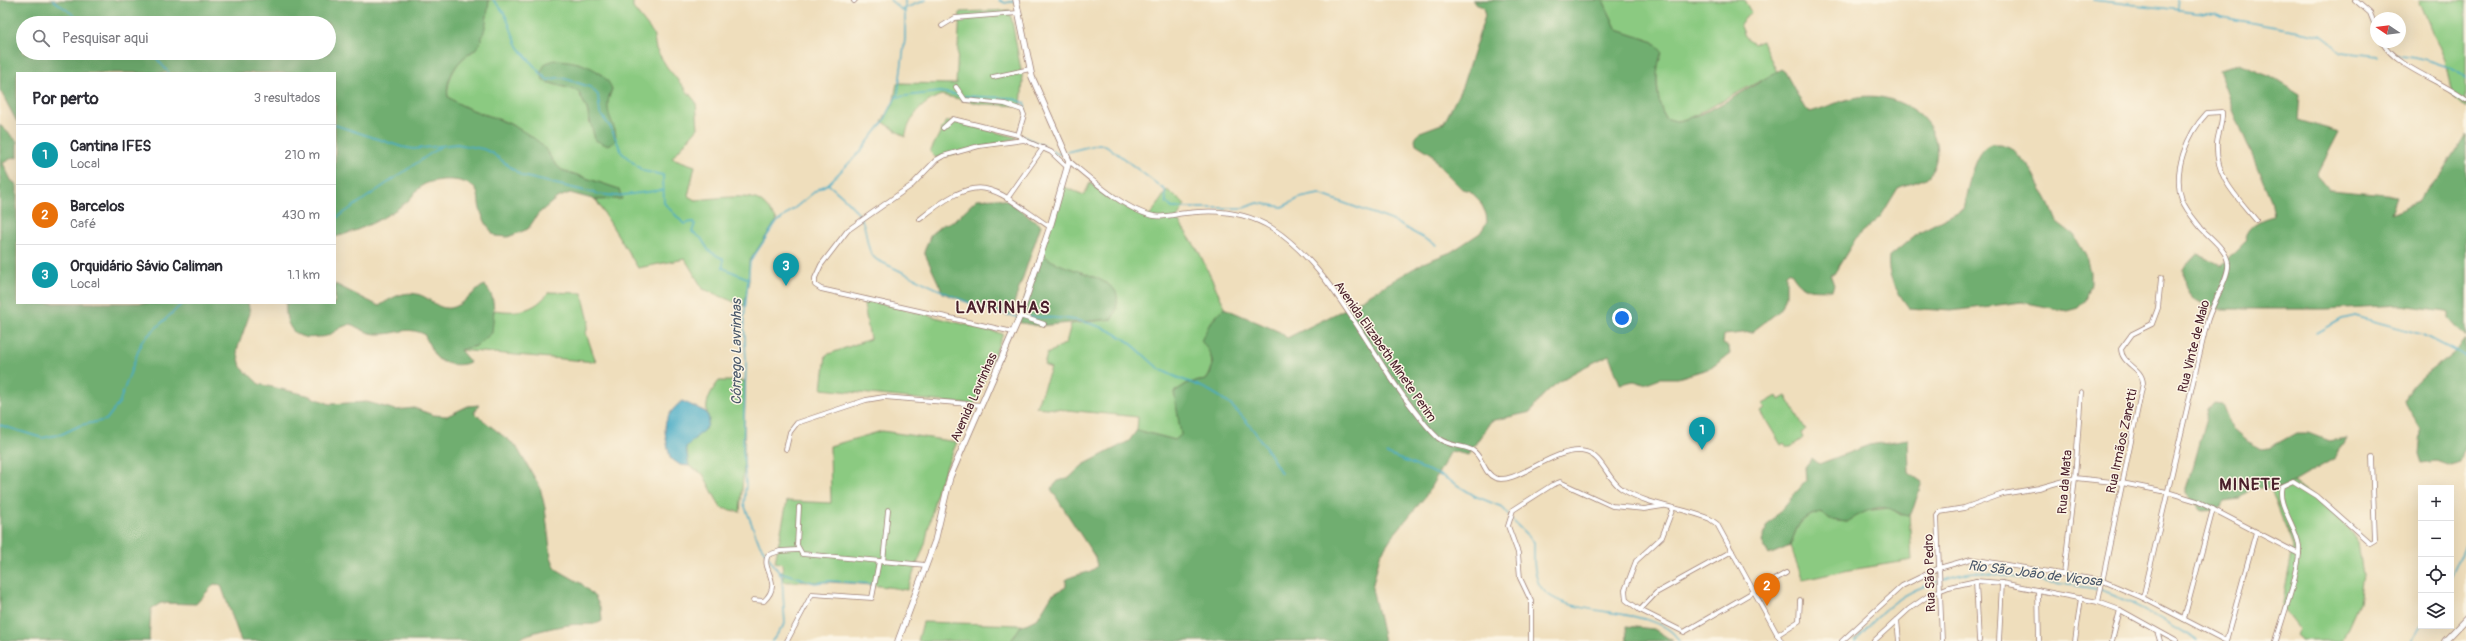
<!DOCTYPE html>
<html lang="pt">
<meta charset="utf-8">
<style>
body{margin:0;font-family:Pangolin,sans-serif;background:#f2f2f3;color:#2b2b33}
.controls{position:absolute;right:12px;bottom:12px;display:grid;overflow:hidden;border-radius:0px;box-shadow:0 4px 16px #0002}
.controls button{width:36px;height:36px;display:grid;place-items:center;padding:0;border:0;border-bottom:1px solid #e1e1e2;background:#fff;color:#2b2b33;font:20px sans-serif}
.compass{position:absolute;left:2370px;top:12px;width:36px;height:36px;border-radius:50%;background:#fff;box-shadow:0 4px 16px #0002;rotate:283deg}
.you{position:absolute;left:1622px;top:318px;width:14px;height:14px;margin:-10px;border:3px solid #fff;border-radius:50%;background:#1a73e8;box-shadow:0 0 0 6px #1a73e833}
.badge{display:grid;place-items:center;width:26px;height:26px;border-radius:50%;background:#db2777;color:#fff;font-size:13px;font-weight:700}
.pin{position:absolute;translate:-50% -33px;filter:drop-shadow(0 1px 2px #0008)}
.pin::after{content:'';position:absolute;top:21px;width:14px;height:12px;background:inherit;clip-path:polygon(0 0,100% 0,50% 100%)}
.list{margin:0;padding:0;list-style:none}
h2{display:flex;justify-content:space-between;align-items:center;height:52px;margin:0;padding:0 16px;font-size:17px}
h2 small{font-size:13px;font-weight:400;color:#7c7c81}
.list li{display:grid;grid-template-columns:26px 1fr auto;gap:12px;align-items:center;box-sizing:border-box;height:60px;padding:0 16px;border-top:1px solid #e1e1e2}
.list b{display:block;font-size:15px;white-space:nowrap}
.list p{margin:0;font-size:13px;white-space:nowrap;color:#7c7c81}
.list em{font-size:13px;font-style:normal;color:#7c7c81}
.icon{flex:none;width:22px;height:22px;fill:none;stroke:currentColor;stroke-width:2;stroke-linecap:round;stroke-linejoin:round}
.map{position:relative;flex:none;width:2466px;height:641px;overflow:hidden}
.search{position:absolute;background:#fff;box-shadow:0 4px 16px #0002;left:16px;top:16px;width:320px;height:44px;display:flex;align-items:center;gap:10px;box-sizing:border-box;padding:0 14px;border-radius:22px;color:#7c7c81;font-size:15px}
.panel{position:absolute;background:#fff;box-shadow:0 4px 16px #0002;left:16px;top:72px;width:320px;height:232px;border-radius:0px}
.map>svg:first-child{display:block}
</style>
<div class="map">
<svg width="2466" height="641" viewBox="0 0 2466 641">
<rect width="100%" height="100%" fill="#fcf5e5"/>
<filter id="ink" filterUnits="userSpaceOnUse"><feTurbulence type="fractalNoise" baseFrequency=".025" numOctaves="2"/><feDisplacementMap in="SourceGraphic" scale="8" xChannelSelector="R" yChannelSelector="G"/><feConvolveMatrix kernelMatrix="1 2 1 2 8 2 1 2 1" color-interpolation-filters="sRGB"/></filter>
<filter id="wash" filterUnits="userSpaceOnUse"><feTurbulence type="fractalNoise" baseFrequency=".012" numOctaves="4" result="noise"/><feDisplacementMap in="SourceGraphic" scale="16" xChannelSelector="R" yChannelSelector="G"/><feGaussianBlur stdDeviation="0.9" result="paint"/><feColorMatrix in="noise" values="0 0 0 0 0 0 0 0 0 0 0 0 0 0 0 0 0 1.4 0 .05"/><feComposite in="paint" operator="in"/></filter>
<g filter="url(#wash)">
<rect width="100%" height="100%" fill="#efdebc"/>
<g fill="#8bca81" stroke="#6a7456" fill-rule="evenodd">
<path d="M489,0h144v8l20,25 3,16 11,18 29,35 2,26 -26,30 23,8 -7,30 7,4c16,-1 52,-7 65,1 7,5 12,13 17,19l-28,42v19l-5,25 -41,-17 -18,-30 -47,9 -42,-68 7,-1 16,-10 -57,-19c-9,-6 -11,-13 -17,-21 -6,-7 -27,-21 -35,-25 -21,-10 -43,-13 -62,-27 -2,-14 6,-32 18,-41 3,-3 8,-4 10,-8 9,-14 11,-31 13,-48zM579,63l33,26 -6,16 4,15 -20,4 -3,-15 -9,-18 -35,-10z"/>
<path d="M1603,0h141l7,12 -11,12 5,12 9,8 8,-3 15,31 -87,46 -14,3 -11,-3 -6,-14 -5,-62 -37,-12z"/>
<path d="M2419,0h47v108l-14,-13 -7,-35z"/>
<path d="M1010,10l13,71 -2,25 -39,-2 -41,-9c-20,8 -31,22 -36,42l-23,-16 11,-16 4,-22 59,1 4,-72z"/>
<path d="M946,121h7l66,17 -83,20 -6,-6z"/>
<path d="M1090,183c19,13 36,28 60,33l17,-26 18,14 -8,15 22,33 24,51 1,5c-4,5 -10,9 -13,15 -11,19 10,38 -5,57l-18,3 -14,9 8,43 -7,5 -38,-10 1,-13 -102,-10 15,-39 -7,-3 3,-11 19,-11 5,-19 41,-5 -21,-42 -42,-16 -8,-7 21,-68 22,9z"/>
<path d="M549,292l33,1 7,28 -3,12 10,29 -137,-12 17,-4 17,-28 1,-8c23,3 40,2 55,-18z"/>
<path d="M863,299l140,35 -29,71 -152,-16 4,-34 44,-16z"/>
<path d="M719,381h26l-1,85 -4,46 -19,-4 -18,-34 -14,-8 -3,-19 21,-20 2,-8c-6,-14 1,-27 10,-38z"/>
<path d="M1777,396l2,4 7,-4 20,34 -5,3 2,5 -12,9h-4l-3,-4 -3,2 -20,-33 4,-3 -2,-5z"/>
<path d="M882,431l75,11 -20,47 -12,55 -18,46c-41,-7 -81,-9 -123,-8l-2,-18 -7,-2 12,-61 44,2 -1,-57z"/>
<path d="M2294,482l40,30 24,30 5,33 -4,28 -17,38h-41l-5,-6 3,-6 -17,-22 11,-60 -23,-60 10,1z"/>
<path d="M1890,508l11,7 8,-1 3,46 -68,11 -41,9 -13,-34c8,-21 9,-28 31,-34l9,8 17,2 16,-11z"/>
<path d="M923,622l99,3 -11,16h-93z"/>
</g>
<g fill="#70ae6f" stroke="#5d664d" fill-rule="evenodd">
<path d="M0,0h489c-2,15 -3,33 -11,46 -3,5 -8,6 -12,10 -12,9 -21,27 -18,41 19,14 41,18 62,27 9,5 24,13 31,20 8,8 11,19 21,26l57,19 3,10 -26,1 -26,-7 -13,5 -19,16 -10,15 -20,8 -13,-1c-7,-8 -12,-17 -15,-27 -2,-7 0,-14 -5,-20 -10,-12 -39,-11 -52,-4 -6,4 -10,11 -15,16 -22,17 -46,29 -73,36v-164h-318v49l-17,-32zM23,23h306v30h-306z"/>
<path d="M1472,0h131l14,30 37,12 8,10c-8,20 -6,47 3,66 4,1 9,3 13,3 27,-4 78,-37 103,-52l4,3 19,35 6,5c25,-7 43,-19 70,-15 31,5 62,28 56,63 -1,5 -5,15 -10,18 -5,3 -20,6 -28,10l-17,28 -25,22 -22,36h-4l4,11 -2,5c-23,-1 -29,3 -42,-19l-4,3v22l-4,11 -4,5 -26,20 -28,3 -1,9 6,3 1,7 -19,14 -33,10h-18l-16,6 -10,-3 -14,3 -11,-29c-30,15 -61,27 -78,57l-40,9 -23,34 -17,-4 -26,46 -34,41 -11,17 -8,33 12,53h-373l9,-14 18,-9 14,-23 14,-8v-7c9,-7 24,-5 31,-14l-2,-9 -44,-68 7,-8 11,-3 14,-13 46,-24 8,-11 38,10 6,-5 -7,-43 14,-9 18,-3c11,-14 6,-27 -5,-39l9,-18 14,-15 56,24 7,6 58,-29 78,-46 28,-11 29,-19 7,-11 -1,-8 -6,-13 -10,-10 -8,-2 -23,-23 -7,-12 -16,-10 -1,-5 5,-7 24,-9 18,-36 23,-71 -2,-8z"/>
<path d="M555,60c21,0 49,8 57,29 -13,28 10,37 2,54l-8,2 -11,-5 -8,-31 -9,-18 -35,-10 -2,-10 5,-8z"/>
<path d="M2238,64l33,13 29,18 -2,25 41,12 -22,43 13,15 67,6 -6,17 27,-11 26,-32 22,-35v202l-17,-19v-6l-3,-1 -45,-6 -75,4h-109c-24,-8 -33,-13 -34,-40l14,-15 25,11 25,-25 -2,-3c3,-12 18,-19 29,-21l-3,-16 -38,-90 -15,-41z"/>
<path d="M0,125l17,16v17l-3,-1 -11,6 8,17 6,5v118h231l2,10 -13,37 4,17 18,17 48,11 23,9 37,-2 29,8 18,-2 19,7 14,1 21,-10 11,-1 -5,8 42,33 24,41 5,21 6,49 5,12 26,15 13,13 6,12 1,12c-9,6 -22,2 -33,4 -9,1 -50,9 -51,16h-277l-20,-56 -7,-1 -18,20 -35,-1 -10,6 -2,32h-149z"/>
<path d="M1991,144h10l11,4 18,20 18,32 9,22 17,13 12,21 4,16v12l-5,16 -7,8 -11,3 -45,-9 -71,9 -42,-3c-11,-15 -23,-32 -20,-51l30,-25 44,-23c5,-18 9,-59 28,-65z"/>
<path d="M998,198l10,3 33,24 -31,90 -11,-1 -56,-21 -19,-41 7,-18 11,-9 12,-4 23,-22z"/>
<path d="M1041,254c20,16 56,18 73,35 6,6 3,23 -2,30l-73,7 -23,-4z"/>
<path d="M335,284l44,22c15,-10 31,-19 49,-7 7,5 13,10 22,9 12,-2 24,-17 34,-23 14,12 9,31 8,48l-16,13 -16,4 10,12c-9,5 -27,3 -34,-5 -5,-6 -8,-16 -12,-23 -19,-8 -25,0 -43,0 -11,1 -21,-5 -30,-10 -11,3 -13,6 -22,11 -3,2 -9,2 -12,2 -23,4 -33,-12 -31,-34h49z"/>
<path d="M2466,340v103l-5,20 -11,3 -14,-5 -14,2 -3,-9 2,-23 -16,-29c6,-27 46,-40 61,-62z"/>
<path d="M2214,403l8,1 10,25 13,11 17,9 7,-1 27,-15h12l21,8 18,-3 -12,20 -41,24 -14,6h-27l-13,11 -16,2 -6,8 -17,1 -15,-16v-5l22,-79z"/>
<path d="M1908,439l1,34 13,9 -9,27 -5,7c-8,-1 -11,-5 -18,-7 -15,-5 -31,6 -43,13l-17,-2 -9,-8c-23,6 -23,13 -31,34l-21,9 -7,-13 5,-16 39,-45 -1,-14 7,-9 7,6 50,-19z"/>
<path d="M1626,626l28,3 19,12h-46z"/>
</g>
<path fill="#47abc6" stroke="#486578" d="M682,401l24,11 3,7 -2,8 -21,20 3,19 -9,-1 -10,-7c-5,-27 -12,-37 12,-57z"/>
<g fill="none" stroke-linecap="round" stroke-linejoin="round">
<g stroke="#47abc6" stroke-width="1.5">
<path d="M53,0l32,23"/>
<path d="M493,0c17,15 15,27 25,46 3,5 25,31 30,34l8,-2h7l27,9 8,8 2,18 11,15 11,25 21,18 20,4 1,28 20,21 8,-2 3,2 -3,8 9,6 8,13 14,8v9l26,11"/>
<path d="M890,0l14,12"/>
<path d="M999,0l6,3 9,-2"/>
<path d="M2093,0l122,14 6,3 99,18 22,17 36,4"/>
<path d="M2176,0l2,10"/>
<path d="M903,9l23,-9"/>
<path d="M152,53l17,20"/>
<path d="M2397,55c17,0 57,11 69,23"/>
<path d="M964,96l47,2 14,5v9"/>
<path d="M897,97l43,-5 20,3"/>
<path d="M335,125l67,22 12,2 43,-5 26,5 9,4 30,23 76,18 18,2 47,-6"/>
<path d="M1022,136l22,10"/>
<path d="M1052,151l6,3 6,-2"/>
<path d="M1067,152l32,-8 8,2 58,44 1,12 6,6h71l15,-5 24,4 18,-9 19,-4 72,26 45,25"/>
<path d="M828,184c11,10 26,21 33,34 8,14 3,32 16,42 46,21 91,48 141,57"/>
<path d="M335,219l105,-72"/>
<path d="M1030,317c33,0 65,3 93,21 14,8 24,22 37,31 14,9 35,14 50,22 33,17 53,52 71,82"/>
<path d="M2317,333l25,-14 13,-3 69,19 42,22"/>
<path d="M0,425l42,13 20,-4 19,-9 25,-5 13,-17 23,-62 41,-38"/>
<path d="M1387,454l57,23 31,19 27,11 6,7"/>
<path d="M1512,520l22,22c0,14 -1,29 5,42 20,38 119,18 140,57"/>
<path d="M780,572l35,11 14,-2 42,3"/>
<path d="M2451,577l15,-34"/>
<path d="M772,641l13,-17 -3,-47 -23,-34 -15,-39 2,-20 -3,-33 3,-89 -2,-43 6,-57 25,-38 43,-35 10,-5 31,-31 25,-32 14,-28 7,-54v-39"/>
<path d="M1855,641c29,-32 45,-49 87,-61 12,-4 20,-7 33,-8l116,16c38,10 73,33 107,53"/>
<path d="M2411,641l10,-16"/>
</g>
</g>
</g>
<g filter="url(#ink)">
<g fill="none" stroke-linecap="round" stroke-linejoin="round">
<g stroke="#9c7e74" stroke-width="5.5">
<g id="street">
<path d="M2355,0l15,13 6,15"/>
<path d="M854,1l1,-1"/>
<path d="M942,26l13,-8 63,-5"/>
<path d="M2382,42c16,27 59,38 84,58"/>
<path d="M993,77l37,-8"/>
<path d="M956,87l9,13 40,4 17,6 2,5 -6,20"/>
<path d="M943,128l10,-9 65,16 6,5"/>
<path d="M1069,161c22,18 57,50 85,55 10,2 21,-2 32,-3 30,-4 60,-1 86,15 55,35 94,117 132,169 11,14 21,29 34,41 10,8 23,7 34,12 11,6 11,23 23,28 21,8 62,-34 91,-26 16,4 22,28 36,37 27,17 60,18 88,30l7,5 64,117"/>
<path d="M1007,199l36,-51"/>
<path d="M920,219c63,-51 70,-32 130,8"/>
<path d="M1020,316l24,8"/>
<path d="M1013,332l-192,-43 -6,-4v-7l6,-13 27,-35 64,-45 24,-25 7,-4 36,-10 45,-6 27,12 16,15"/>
<path d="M786,449l4,-17 7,-9 69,-23 18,-3 97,8"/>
<path d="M799,507l-2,38 5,9 124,11"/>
<path d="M1673,508l-11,29 -26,24 -11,29 1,10 14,10 44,22 102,-59"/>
<path d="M883,562l5,-52"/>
<path d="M2064,574l11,-96 6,-86"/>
<path d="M1976,581l3,60"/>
<path d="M2038,590l1,51"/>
<path d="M2143,598l64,-276c4,-16 23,-46 21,-59 -1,-13 -19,-26 -27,-35 -7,-9 -15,-18 -19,-28 -10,-29 5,-66 25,-87l15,-1c1,10 -4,21 -5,31 -2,34 19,53 39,77"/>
<path d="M753,600l11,1c20,-19 -4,-31 4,-46l12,-4 18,-1"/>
<path d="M2098,602l45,-219c-1,-16 -21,-18 -22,-34l11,-15 20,-10 6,-16 3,-30"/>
<path d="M1640,610l16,-17 76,-42"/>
<path d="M2184,619l29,-110"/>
<path d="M1897,620l2,21"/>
<path d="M2157,631l3,10"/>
<path d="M1777,635l22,-14 1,-21"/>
<path d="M787,641l25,-47 60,4 7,-37"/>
<path d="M1531,641v-40l-11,-23 -2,-25 -10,-27 5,-16 39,-25 8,-3 52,24 32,3 19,-3"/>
<path d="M1842,641l60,-55 37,-18 32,-9 132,22 40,17 83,43 30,-109"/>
<path d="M1874,641l35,-32 22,-15 18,-7 27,-6 26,2 96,19 22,8 56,31"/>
<path d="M1942,641l-5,-125 3,-4 24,-4 39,-14 36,-6 36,-10 47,5 45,9 30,9 102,53"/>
<path d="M1999,641l3,-58"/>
<path d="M2075,641l6,-43"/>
<path d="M2112,641l8,-31"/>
<path d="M2276,641c6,-23 25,-72 23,-95 -2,-19 -23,-42 -17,-60l11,-5 24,15 53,47 5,-3 -3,-82"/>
</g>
</g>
<g stroke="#9c7e74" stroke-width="7">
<g id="secondary">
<path d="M898,641l37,-100 15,-64 70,-161 30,-89 19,-66 -37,-84 -16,-77"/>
<path d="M2445,641l21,-22"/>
</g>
</g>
<use href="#street" stroke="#fff" stroke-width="4"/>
<use href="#secondary" stroke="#fff" stroke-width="5.5"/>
</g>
</g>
<g text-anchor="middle" stroke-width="3" stroke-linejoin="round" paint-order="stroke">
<g font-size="13" fill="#4a1f2b" stroke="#fcf5e5">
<text transform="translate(2193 346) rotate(-76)" y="5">Rua Vinte de Maio</text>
<text transform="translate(1386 351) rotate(55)" y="5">Avenida Elizabeth Minete Perim</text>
<text transform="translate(973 397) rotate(-66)" y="5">Avenida Lavrinhas</text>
<text transform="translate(2121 441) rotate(-78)" y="5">Rua Irmãos Zanetti</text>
<text transform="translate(2064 482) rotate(-85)" y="5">Rua da Mata</text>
<text transform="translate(1929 573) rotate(-92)" y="5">Rua São Pedro</text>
</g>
<g font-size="14" font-style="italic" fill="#495769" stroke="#fcf5e5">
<text transform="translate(736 352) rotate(-90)" y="5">Córrego Lavrinhas</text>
<text transform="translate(2035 573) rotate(7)" y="5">Rio São João de Viçosa</text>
</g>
<g font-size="17" font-weight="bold" letter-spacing="1" fill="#4a1f2b" stroke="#fcf5e5">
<text x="1003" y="313">LAVRINHAS</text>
<text x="2250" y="490">MINETE</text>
</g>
</g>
</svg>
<div class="controls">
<button>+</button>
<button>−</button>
<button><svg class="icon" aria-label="locate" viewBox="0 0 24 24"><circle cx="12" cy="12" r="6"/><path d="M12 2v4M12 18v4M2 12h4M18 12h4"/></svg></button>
<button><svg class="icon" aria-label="layers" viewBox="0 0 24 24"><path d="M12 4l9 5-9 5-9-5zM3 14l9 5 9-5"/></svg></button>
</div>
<svg class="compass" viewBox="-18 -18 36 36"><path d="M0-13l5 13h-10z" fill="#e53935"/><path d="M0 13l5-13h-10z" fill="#7c7c81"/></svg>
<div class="you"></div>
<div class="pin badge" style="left:1702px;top:450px;background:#0f9aa8">1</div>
<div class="pin badge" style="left:1767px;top:606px;background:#e8710a">2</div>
<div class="pin badge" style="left:786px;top:286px;background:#0f9aa8">3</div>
<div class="search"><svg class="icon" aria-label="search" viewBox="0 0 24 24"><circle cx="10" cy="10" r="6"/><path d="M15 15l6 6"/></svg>Pesquisar aqui</div>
<section class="panel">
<h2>Por perto<small>3 resultados</small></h2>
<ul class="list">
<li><span class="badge" style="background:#0f9aa8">1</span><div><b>Cantina IFES</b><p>Local</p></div><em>210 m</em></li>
<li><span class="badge" style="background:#e8710a">2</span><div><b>Barcelos</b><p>Café</p></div><em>430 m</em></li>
<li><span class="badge" style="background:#0f9aa8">3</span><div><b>Orquidário Sávio Caliman</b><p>Local</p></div><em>1.1 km</em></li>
</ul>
</section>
</div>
